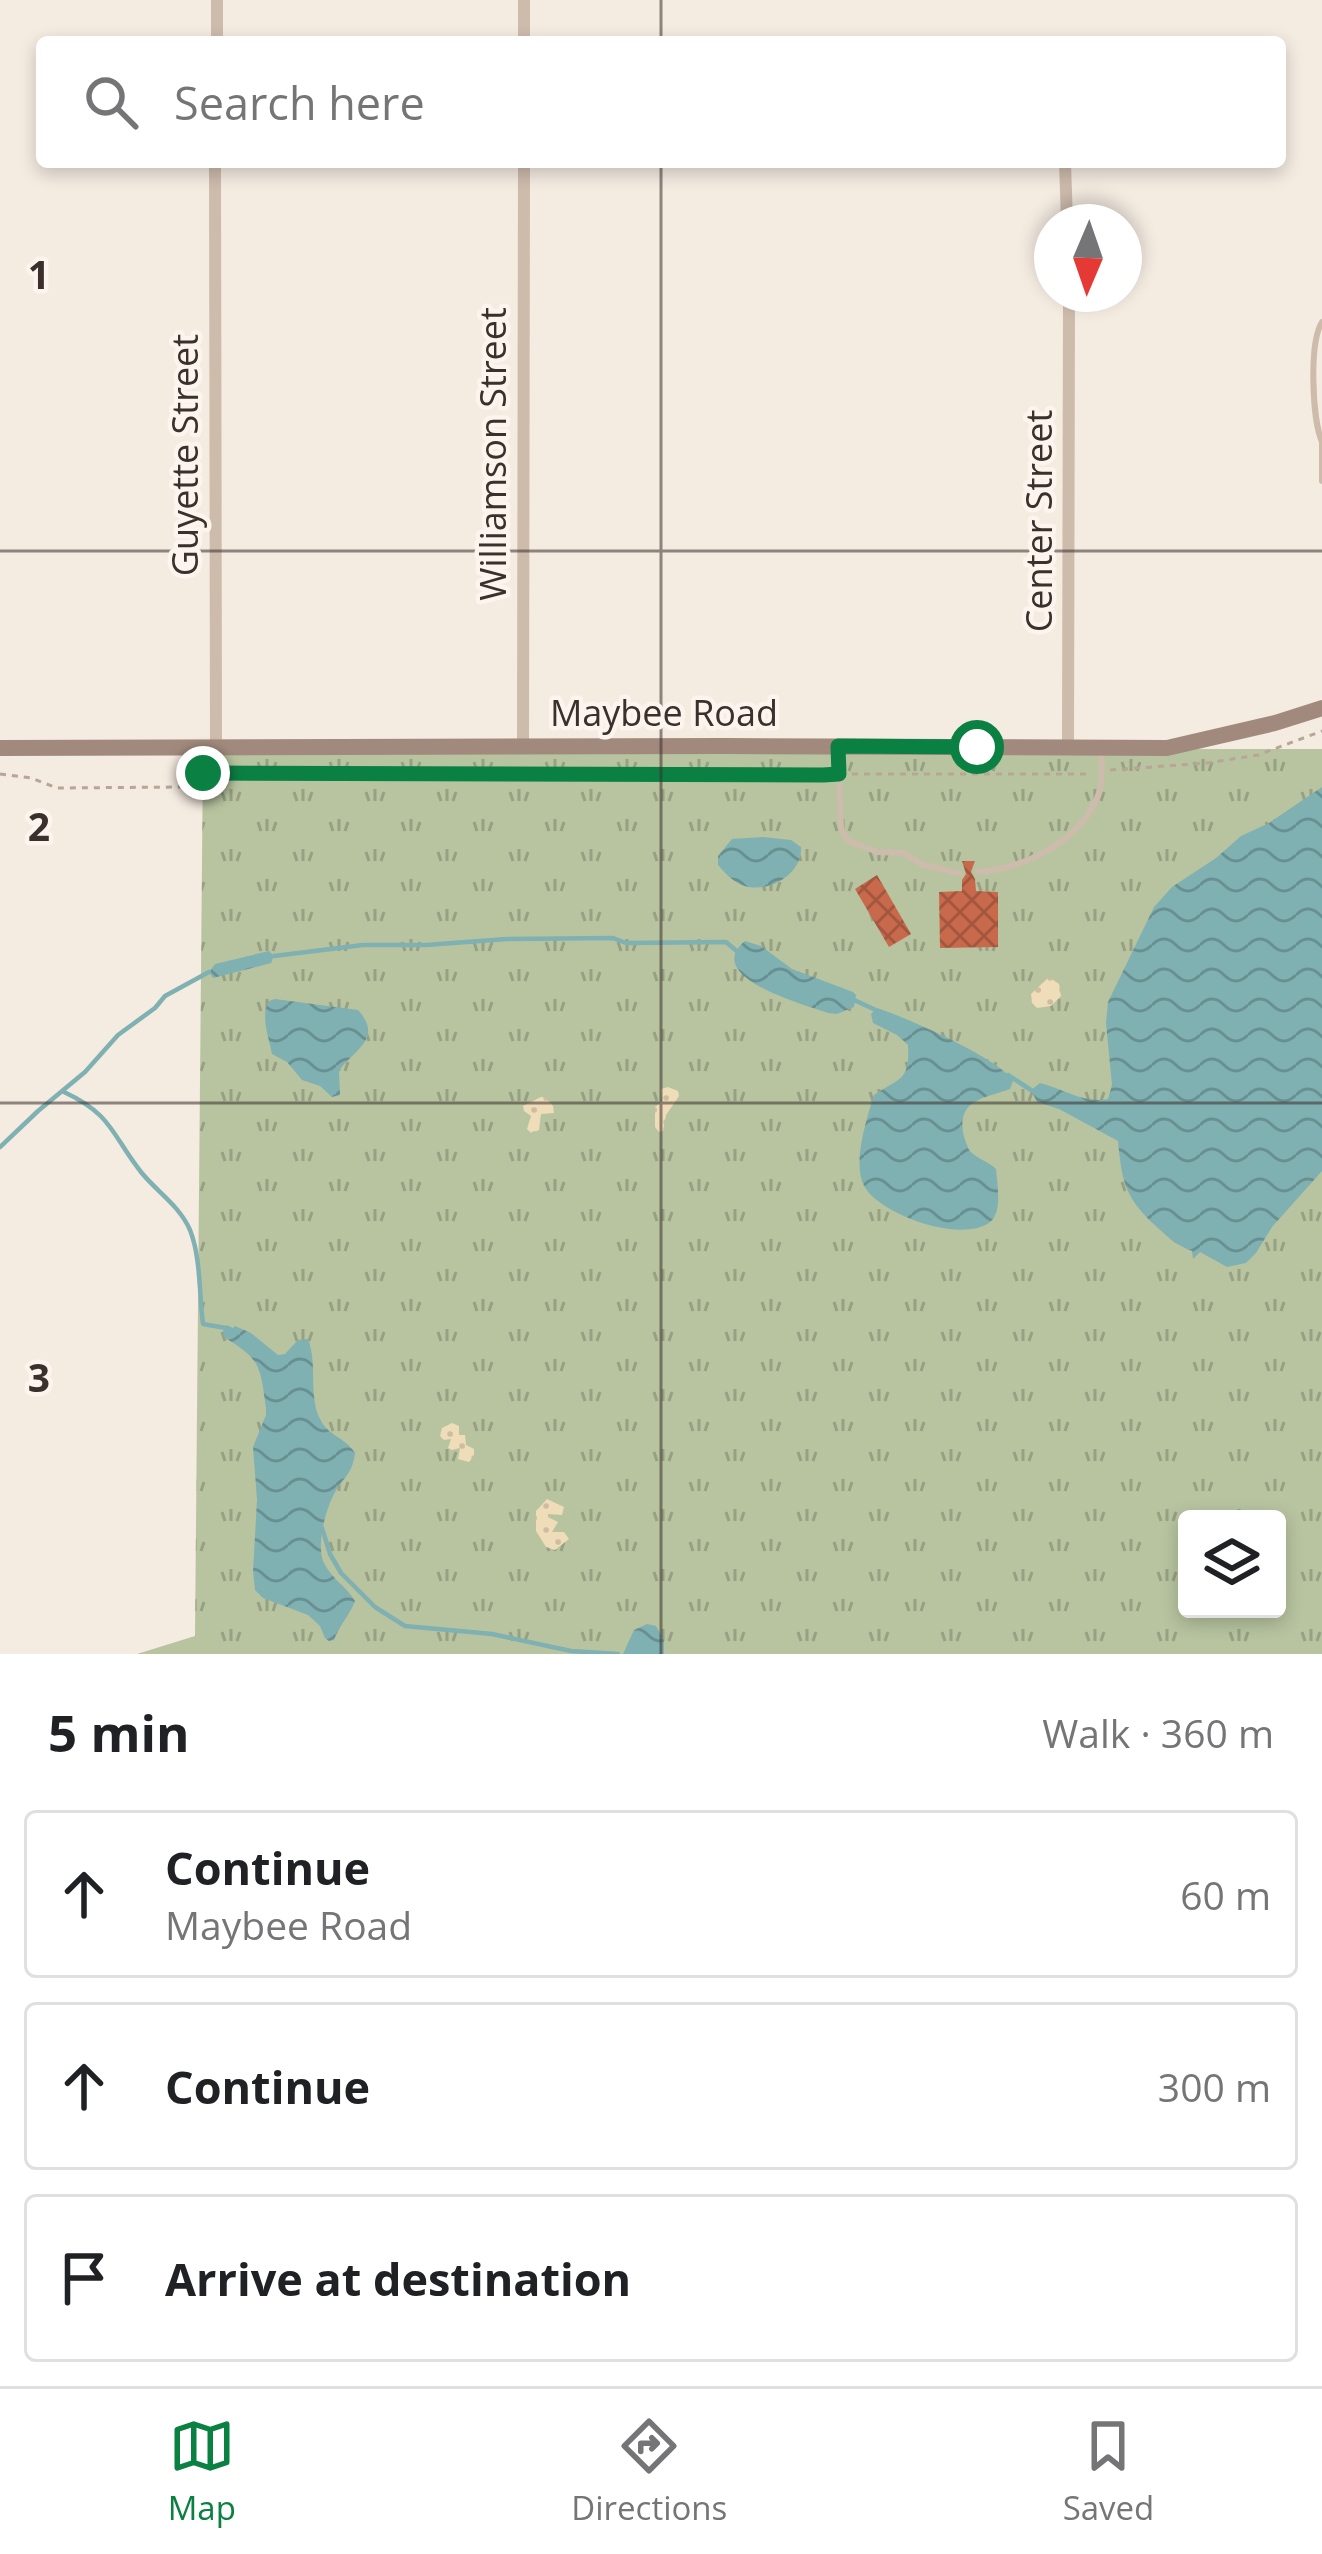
<!DOCTYPE html>
<meta charset="utf-8">
<style>
body{margin:0;font-family:"Open Sans",sans-serif;background:#f6f6f6;color:#202124}
.controls{position:absolute;right:36px;bottom:36px;display:grid;overflow:hidden;border-radius:12px;box-shadow:0 6px 18px #0003}
.controls button{width:108px;height:108px;display:grid;place-items:center;padding:0;border:0;border-bottom:3px solid #e0e0e0;background:#fff;color:#202124;font:60px sans-serif}
.compass{position:absolute;left:1034px;top:204px;width:108px;height:108px;border-radius:50%;background:#fff;box-shadow:0 6px 18px #0003;rotate:182deg}
.stop{position:absolute;width:36px;height:36px;margin:-27px;border:9px solid #0b8043;border-radius:50%;background:#fff}
.stop.end{background:#0b8043;border-color:#fff;box-shadow:0 3px 12px #0008}
.list{margin:0;padding:0;list-style:none}
h2{display:flex;justify-content:space-between;align-items:center;height:156px;margin:0;padding:0 48px;font-size:51px}
h2 small{font-size:39px;font-weight:400;color:#757577}
.list li{display:grid;grid-template-columns:78px 1fr auto;gap:36px;align-items:center;box-sizing:border-box;height:168px;margin:0 24px 24px;padding:0 24px;border:3px solid #e0e0e0;border-radius:12px}
.list b{display:block;font-size:45px;white-space:nowrap}
.list p{margin:0;font-size:39px;white-space:nowrap;color:#757577}
.list em{font-size:39px;font-style:normal;color:#757577}
.icon{flex:none;width:66px;height:66px;fill:none;stroke:currentColor;stroke-width:2;stroke-linecap:round;stroke-linejoin:round}
.map{position:relative;flex:none;width:1322px;height:1654px;overflow:hidden}
.search{position:absolute;background:#fff;box-shadow:0 6px 18px #0003;left:36px;right:36px;top:36px;height:132px;display:flex;align-items:center;gap:30px;box-sizing:border-box;padding:0 42px;border-radius:12px;color:#757577;font-size:45px}
.sheet{height:732px;background:#fff}
nav{display:flex;justify-content:space-around;align-items:center;box-sizing:border-box;height:168px;border-top:3px solid #e0e0e0;background:#fff;font-size:33px;color:#757577}
nav a{display:grid;justify-items:center;gap:6px}
nav .on{color:#0b8043}
.map>svg:first-child{display:block}
</style>
<div class="map">
<svg width="1322" height="1654" viewBox="0 0 1322 1654">
<defs>
<pattern id="grass-tufts" width="24" height="20" patternUnits="userSpaceOnUse" patternTransform="scale(3)"><rect width="24" height="20" fill="#b8c4a0"/><path d="M3 7l-1-3M5 7V3M7 7l1-3M15 17l-1-3M17 17v-4M19 17l1-3" fill="none" stroke="#97a083"/></pattern>
<pattern id="sand-dots" width="8" height="8" patternUnits="userSpaceOnUse" patternTransform="scale(3)"><rect width="8" height="8" fill="#efdcb8"/><path d="M2 2h.1M6 6h.1" fill="none" stroke="#cebd9e" stroke-width="1.8" stroke-linecap="round"/></pattern>
<pattern id="water-waves" width="16" height="10" patternUnits="userSpaceOnUse" patternTransform="scale(3)"><rect width="16" height="10" fill="#7fb0b2"/><path d="M0 5q4-4 8 0t8 0" fill="none" stroke="#699091"/></pattern>
<pattern id="building-cross-hatch" width="8" height="8" patternUnits="userSpaceOnUse" patternTransform="scale(3)"><rect width="8" height="8" fill="#c8694b"/><path d="M0 0l8 8M0 8l8-8" fill="none" stroke="#a4573f"/></pattern>
</defs>
<rect width="100%" height="100%" fill="#f4ebe1"/>
<path fill="url(#grass-tufts)" fill-rule="evenodd" d="M1322,749v905h-1185l58,-18 8,-886zM1187,1519h90v90h-90z"/>
<g fill="url(#sand-dots)">
<path d="M1049,977l10,7 2,12 -10,10 -14,2 -5,-5 -1,-9z"/>
<path d="M668,1087l10,4 1,5 -13,19 -3,16 -4,1 -4,-5v-20l7,-5 -1,-13z"/>
<path d="M541,1097h4l8,9 1,7 -13,1 -2,16 -8,3 -4,-4 4,-13 -7,-5 -1,-5z"/>
<path d="M452,1423l7,3v9h6l1,10 8,4v7l-5,6 -11,-3 2,-11 -8,2 -4,-2 3,-9 -7,1 -4,-4 2,-8z"/>
<path d="M547,1499l17,8 -2,8 -14,-1v3l10,5 -6,10h12l5,7 -14,11 -9,-3 -10,-16v-20z"/>
</g>
<g fill="url(#water-waves)">
<path d="M1322,787v384l-50,56 -16,26 -10,10 -19,4 -27,-15 -7,7 -1,-8c-14,-5 -22,-12 -33,-22 -33,-30 -37,-44 -41,-88l-59,-32 -22,-7 -6,-12 9,-7c22,5 43,21 68,16l4,-14 -6,-62 2,-21 46,-95 18,-20 44,-29 25,-22 28,-13z"/>
<path d="M763,837l28,3 10,7c2,27 -34,48 -59,38 -10,-4 -17,-12 -24,-20v-9l14,-17z"/>
<path d="M745,941l16,5 31,23 61,23 3,3 -2,12 -17,7 -9,-1c-23,-8 -127,-36 -83,-72z"/>
<path d="M269,951l5,5 -3,7 -58,15 -4,-6 6,-8z"/>
<path d="M275,999l83,11c26,29 -4,39 -19,61l1,24 -8,2 -12,-11 -18,-6 -15,-18 -15,-8c-3,-17 -12,-37 -3,-53z"/>
<path d="M877,1008c26,8 124,51 136,73l-3,8c-24,9 -52,10 -47,43 0,2 5,17 7,19 6,7 19,11 26,18 1,14 7,43 -6,53 -28,22 -110,-7 -126,-36 -12,-23 3,-68 10,-91 26,-17 36,-14 34,-50l-11,-10 -24,-12 -2,-9z"/>
<path d="M227,1325l6,3 2,-2 16,7 27,22 7,-1 13,-14 10,-1c10,26 0,55 12,80 7,16 26,19 35,34 -2,17 -8,22 -17,34 -11,16 -23,58 -14,76 7,15 23,24 31,38 -5,14 -15,23 -21,39l-5,1 -4,-3 -5,-12 -12,-11 -45,-17 -8,-8 -2,-19 4,-71 -4,-53 13,-32v-7c-6,-43 -5,-48 -42,-71l-1,-6z"/>
<path d="M647,1624l9,2 8,14v14h-41l11,-24z"/>
</g>
<g fill="none" stroke-linecap="round" stroke-linejoin="round">
<g stroke="#7fb0b2" stroke-width="4.5">
<path d="M274,956l89,-11h63l81,-6 106,-1 13,5 100,-1 13,11"/>
<path d="M852,999l28,13"/>
<path d="M1008,1075l23,15"/>
<path d="M64,1092c49,23 47,42 77,80 16,20 38,33 49,58 11,28 9,64 13,94l23,4"/>
<path d="M0,1147l38,-36 47,-39 33,-37 37,-27 10,-12 44,-24"/>
<path d="M322,1528l8,26 11,19 34,34 30,19 87,8 79,17 47,3"/>
</g>
</g>
<g fill="url(#building-cross-hatch)">
<path d="M962,861h13l-4,11 4,7 1,12 22,1v55l-58,1 -1,-56 23,-1v-11l4,-6z"/>
<path d="M877,875l34,59 -22,13 -34,-58z"/>
</g>
<g fill="none" stroke-linecap="round" stroke-linejoin="round">
<g stroke="#b9a596" stroke-width="3" stroke-dasharray="6 6" stroke-linecap="butt">
<path d="M1110,770l97,-7 51,-8 64,-24"/>
<path d="M0,774l31,4 26,10 126,-1 7,-2 13,-12 628,1"/>
<path d="M852,774h237"/>
</g>
<g stroke="#cdbbac" stroke-width="6">
<path d="M1322,322c-13,21 -10,96 0,120"/>
<path d="M1322,441v40"/>
<path d="M838,748l3,80 7,13 30,11 26,1 17,11 38,9"/>
<path d="M978,872c48,-4 106,-32 122,-82 3,-12 2,-25 1,-38"/>
</g>
<g stroke="#cdbbac" stroke-width="12">
<path d="M217,42v-42"/>
<path d="M524,42v-42"/>
<path d="M215,162l1,585"/>
<path d="M1065,162l2,60"/>
<path d="M523,746l1,-584"/>
<path d="M1068,748l1,-454"/>
</g>
<path stroke="#a18a7d" stroke-width="16" d="M0,748l726,-2 441,2 108,-25 47,-15"/>
</g>
<g fill="none" stroke-linecap="round" stroke-linejoin="round">
<path stroke="#0b8043" stroke-width="15" d="M203,773l620,2 16,-1 -1,-28 139,1"/>
</g>
<path fill="none" stroke="#3b302b" stroke-width="3" stroke-opacity="0.55" d="M661,0v42M661,162v1492M0,551h1322M0,1103h1322"/>
<g text-anchor="middle" stroke-width="9" stroke-linejoin="round" paint-order="stroke">
<g font-size="36" fill="#3b302b" stroke="#fbf5ee">
<text transform="translate(493 454) rotate(-90)" y="13">Williamson Street</text>
<text transform="translate(185 455) rotate(-90)" y="13">Guyette Street</text>
<text transform="translate(1039 521) rotate(-90)" y="13">Center Street</text>
<text x="664" y="726">Maybee Road</text>
</g>
</g>
<g font-size="39" text-anchor="middle" font-weight="bold" fill="#3b302b" stroke="#fbf5ee" stroke-width="9" stroke-linejoin="round" paint-order="stroke">
<text x="39" y="289">1</text>
<text x="39" y="841">2</text>
<text x="39" y="1392">3</text>
</g>
</svg>
<div class="controls">
<button><svg class="icon" aria-label="layers" viewBox="0 0 24 24"><path d="M12 4l9 5-9 5-9-5zM3 14l9 5 9-5"/></svg></button>
</div>
<svg class="compass" viewBox="-18 -18 36 36"><path d="M0-13l5 13h-10z" fill="#e53935"/><path d="M0 13l5-13h-10z" fill="#757577"/></svg>
<div class="stop" style="left:977px;top:747px"></div>
<div class="stop end" style="left:203px;top:773px"></div>
<div class="search"><svg class="icon" aria-label="search" viewBox="0 0 24 24"><circle cx="10" cy="10" r="6"/><path d="M15 15l6 6"/></svg>Search here</div>
</div>
<section class="sheet">
<h2>5 min<small>Walk · 360 m</small></h2>
<ul class="list">
<li><svg class="icon" aria-label="ahead" viewBox="0 0 24 24"><path d="M12 20V5M6 11l6-6 6 6"/></svg><div><b>Continue</b><p>Maybee Road</p></div><em>60 m</em></li>
<li><svg class="icon" aria-label="ahead" viewBox="0 0 24 24"><path d="M12 20V5M6 11l6-6 6 6"/></svg><div><b>Continue</b></div><em>300 m</em></li>
<li><svg class="icon" aria-label="arrive" viewBox="0 0 24 24"><path d="M6 21V4h12l-3 4 3 4H6"/></svg><div><b>Arrive at destination</b></div></li>
</ul>
</section>
<nav>
<a class="on"><svg class="icon" aria-label="map" viewBox="0 0 24 24"><path d="M3 6l6-2 6 2 6-2v14l-6 2-6-2-6 2zM9 4v14M15 6v14"/></svg>Map</a>
<a><svg class="icon" aria-label="directions" viewBox="0 0 24 24"><path d="M12 3l9 9-9 9-9-9zM9 14v-3h6M13 9l2 2-2 2"/></svg>Directions</a>
<a><svg class="icon" aria-label="saved" viewBox="0 0 24 24"><path d="M7 4h10v16l-5-4-5 4z"/></svg>Saved</a>
</nav>
